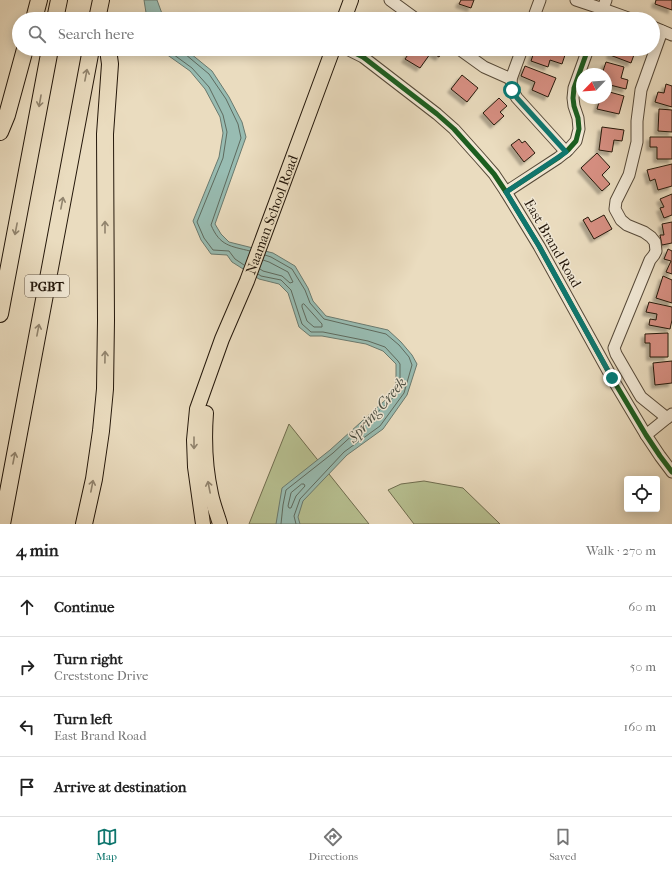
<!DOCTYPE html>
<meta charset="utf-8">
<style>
body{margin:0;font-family:"IM FELL French Canon",serif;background:#f2f2f2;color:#222}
.controls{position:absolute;right:12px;bottom:12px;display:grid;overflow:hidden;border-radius:4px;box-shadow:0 2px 10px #0003}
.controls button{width:36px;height:36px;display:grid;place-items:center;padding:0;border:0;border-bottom:1px solid #e0e0e0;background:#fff;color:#222;font:20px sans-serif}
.compass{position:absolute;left:576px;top:68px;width:36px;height:36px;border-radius:50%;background:#fff;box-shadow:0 2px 10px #0003;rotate:245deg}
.stop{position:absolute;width:12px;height:12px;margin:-9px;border:3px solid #0f766e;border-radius:50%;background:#fff}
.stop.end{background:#0f766e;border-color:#fff;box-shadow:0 1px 4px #0008}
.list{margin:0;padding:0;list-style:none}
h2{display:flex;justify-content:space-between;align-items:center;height:52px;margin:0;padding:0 16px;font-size:17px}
h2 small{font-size:13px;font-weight:400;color:#767676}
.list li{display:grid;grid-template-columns:26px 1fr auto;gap:12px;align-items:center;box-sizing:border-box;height:60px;padding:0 16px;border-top:1px solid #e0e0e0}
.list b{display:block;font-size:15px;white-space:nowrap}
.list p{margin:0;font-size:13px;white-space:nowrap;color:#767676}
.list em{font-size:13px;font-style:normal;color:#767676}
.icon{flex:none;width:22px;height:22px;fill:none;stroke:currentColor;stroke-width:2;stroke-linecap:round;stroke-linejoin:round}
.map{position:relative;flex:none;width:672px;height:524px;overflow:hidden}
.search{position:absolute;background:#fff;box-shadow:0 2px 10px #0003;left:12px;right:12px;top:12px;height:44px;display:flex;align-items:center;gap:10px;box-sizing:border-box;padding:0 14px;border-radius:22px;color:#767676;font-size:15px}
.sheet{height:292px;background:#fff}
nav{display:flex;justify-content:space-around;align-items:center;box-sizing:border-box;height:56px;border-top:1px solid #e0e0e0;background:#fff;font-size:11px;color:#767676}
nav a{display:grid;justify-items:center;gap:2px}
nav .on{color:#0f766e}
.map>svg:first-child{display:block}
</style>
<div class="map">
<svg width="672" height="524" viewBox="0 0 672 524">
<defs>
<filter id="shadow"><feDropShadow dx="-3.5" dy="3.5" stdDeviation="1" flood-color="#0004"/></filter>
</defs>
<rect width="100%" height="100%" fill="#eadcbf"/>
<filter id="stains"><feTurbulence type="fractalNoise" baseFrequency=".005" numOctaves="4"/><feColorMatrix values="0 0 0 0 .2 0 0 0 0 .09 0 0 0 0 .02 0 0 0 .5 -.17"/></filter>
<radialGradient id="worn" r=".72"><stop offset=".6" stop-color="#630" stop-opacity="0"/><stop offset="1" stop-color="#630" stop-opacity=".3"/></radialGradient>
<g fill="#b7c091" stroke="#6e6c4e">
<path d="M289,424l80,100h-120z"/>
<path d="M424,481l39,7 37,36h-86l-26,-34 13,-6z"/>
</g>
<g fill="#98bcb2" stroke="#6a7a6f">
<path d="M144,0h13l7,19h-17z"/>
<path d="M159,49h26l27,22 17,26 13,25 4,15 -31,87 6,10 8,8 44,11 22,13 13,22 5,13 13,15 62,14 13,12 11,13 5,9 -10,31 -24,34 -36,26 -44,46 -5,16 2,7h-24l6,-36 48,-38 61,-55 5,-12v-19l-13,-13 -17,-7 -44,-8h-12l-11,-9 -11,-34 -9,-9 -20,-5 -27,-17 -5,-7 -16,-1 -10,-14 -8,-19 26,-64 4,-24 -3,-16 -15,-28 -15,-18z"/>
</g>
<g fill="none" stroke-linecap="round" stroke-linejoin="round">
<g stroke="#5e6a5e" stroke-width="1">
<path d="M166,49l26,19 17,19 14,28 4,17 -4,26 -26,64 7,16 9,12 16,1 6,8 9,6"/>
<path d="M183,49l2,5 24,20 17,25 12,25 3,14 -30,87c9,21 19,21 39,26"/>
<path d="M265,255l6,2 21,12 13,21 5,13 14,16 62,15 13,11 10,12 3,8 -8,28 -24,33 -36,26 -44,47 -6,17 2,8"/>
<path d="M260,269l3,2 19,5 8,7 3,-1 -5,-10 -19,-10 -6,-2"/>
<path d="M258,274l3,2 20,4 10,10 11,34 9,8h12l45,9 17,6 13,14 2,3v20l-6,13 -61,56 -47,37 -3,15 -2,19"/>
<path d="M304,304l18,20v3h-8l-7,-6 -5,-14v-2z"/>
<path d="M302,484h2l1,2 -9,10 -5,12h-2l-1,-2 3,-13z"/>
</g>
</g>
<g fill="#d78f82" stroke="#25180b" filter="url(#shadow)">
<path d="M461,0h13l-3,8 -12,-4z"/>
<path d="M656,0h16v10l-17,-6z"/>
<path d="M412,49h5l4,3 2,-3 7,5 -10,14 -15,-9z"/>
<path d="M433,49h11l-5,8 -8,-5z"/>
<path d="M541,49h17l8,3 -4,12 -12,-4 -2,7 -17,-6 3,-9 5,2z"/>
<path d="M612,49h17l-1,1 7,2 -4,11 -21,-8z"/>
<path d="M606,62l18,5 -3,11 7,2 -2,9 -20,-5v-10h-4z"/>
<path d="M525,66l31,12 -8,19 -16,-7 3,-8 -14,-6z"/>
<path d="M462,75l16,13 -11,14 -16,-13z"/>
<path d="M666,84l6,2v21l-17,-5 3,-10 6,1z"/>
<path d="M606,91l18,5 -5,18 -22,-5 3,-10 3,1 1,-2h2z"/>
<path d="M499,98l8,8 -7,6 4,4 -10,9 -11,-12z"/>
<path d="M659,109l13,1v22l-14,-1z"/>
<path d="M602,127l22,3 -2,11 -8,-1 -2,12 -13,-2z"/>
<path d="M650,137h22v22h-15v-12h-7z"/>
<path d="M519,139l3,4 3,-2 10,12 -11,9 -13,-17z"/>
<path d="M597,153l13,14 -8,8 8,9 -8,7 -21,-23z"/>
<path d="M672,164v22l-14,4 -3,-11 -5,2 -3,-11z"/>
<path d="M672,194v21l-8,3 -4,-10 4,-1 -4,-8z"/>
<path d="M604,215l8,14 -18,10 -11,-19 5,-3 3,5z"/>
<path d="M672,222v21l-10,2 -2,-10h4l-2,-11z"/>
<path d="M668,249l4,2v23l-6,-2 5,-11 -7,-2z"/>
<path d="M663,276l9,4v23l-16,-5z"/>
<path d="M649,302l23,5v13l-2,9 -21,-4 1,-6 6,1 1,-6 -11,-2z"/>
<path d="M668,333v24h-18v-14h-5v-9z"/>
<path d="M672,361v22l-17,2 -2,-22z"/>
</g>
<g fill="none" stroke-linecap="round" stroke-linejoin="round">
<g stroke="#564938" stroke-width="13">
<g id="minor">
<path d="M390,0l26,19"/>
<path d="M576,0l27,9 28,10"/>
<path d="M533,19l7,-19"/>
<path d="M599,19l7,-19"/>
<path d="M653,27l19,8"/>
<path d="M662,31l-21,59 -4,31v21l-8,33 -13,26 -1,8 6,11 6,5 17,7 7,5 4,5 1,9 -2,4 -4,5 -36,88 2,6 22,38 3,5 26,21"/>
<path d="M347,49l16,8 74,57 17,15 26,29 14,16 12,18 33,54 73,132 34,57 14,21 12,16"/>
<path d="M459,49l25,18 27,12"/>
<path d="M522,49l-11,30 1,11 5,8 49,54"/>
<path d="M506,192l52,-34 10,-8 8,-9 3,-12 -1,-11 -4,-12 -1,-8 1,-10 14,-39"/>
<path d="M646,435l26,-21"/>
</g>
</g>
<g stroke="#25180b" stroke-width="16">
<g id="major">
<path d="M344,19l7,-19"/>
<path d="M206,413c-2,27 -1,54 5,81 2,10 6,20 9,30"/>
<path id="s1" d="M203,524l-8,-57 -1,-27 3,-31 25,-70 25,-58 86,-232"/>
</g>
</g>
<g stroke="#25180b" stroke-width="18">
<g id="highway">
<path d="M34,19l5,-19"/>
<path d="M55,19l4,-19"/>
<path d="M97,19l4,-19"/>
<path d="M0,132l7,-17 18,-66"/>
<path d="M0,314l50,-265"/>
<path d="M2,524l89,-475"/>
<path d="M84,524l10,-45 7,-48 4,-42 1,-69 -1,-186 5,-70 -2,-15"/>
</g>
</g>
<use href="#minor" stroke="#f1e8d5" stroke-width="11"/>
<use href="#major" stroke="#eadcbf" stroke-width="14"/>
<use href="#highway" stroke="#eadcbf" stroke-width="16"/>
<g stroke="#f1e8d5" stroke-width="8">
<g id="cycleway">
<path d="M347,49l16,8 74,57 17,15 26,29 14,16 12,18 33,54 73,132 34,57 14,21 12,16"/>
<path d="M506,192l52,-34 10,-8 8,-9 3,-12 -1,-11 -4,-12 -1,-8 1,-10 14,-39"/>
</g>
</g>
<use href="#cycleway" stroke="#1b5e20" stroke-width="5"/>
</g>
<defs><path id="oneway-shaft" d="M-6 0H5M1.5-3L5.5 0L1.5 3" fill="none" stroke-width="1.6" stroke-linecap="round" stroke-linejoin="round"/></defs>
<g stroke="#91846e">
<use href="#oneway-shaft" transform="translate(86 75) rotate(-79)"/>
<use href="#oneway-shaft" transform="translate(40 101) rotate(100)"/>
<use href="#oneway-shaft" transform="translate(62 203) rotate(-79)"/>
<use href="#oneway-shaft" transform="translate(105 227) rotate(-90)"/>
<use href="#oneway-shaft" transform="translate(16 229) rotate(101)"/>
<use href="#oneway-shaft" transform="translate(38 330) rotate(-79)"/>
<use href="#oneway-shaft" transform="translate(105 357) rotate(-89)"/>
<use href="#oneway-shaft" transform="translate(194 443) rotate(90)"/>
<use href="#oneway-shaft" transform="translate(14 458) rotate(-79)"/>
<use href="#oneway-shaft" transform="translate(92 486) rotate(-79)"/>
<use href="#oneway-shaft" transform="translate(209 487) rotate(-101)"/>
</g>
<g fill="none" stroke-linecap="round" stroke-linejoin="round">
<path stroke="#0f766e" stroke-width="5" d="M512,90l5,8 49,54 -60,40 33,54 73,132"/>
</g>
<g text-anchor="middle" stroke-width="3" stroke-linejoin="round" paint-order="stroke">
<rect fill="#f1e8d5" stroke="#625648" stroke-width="1" x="25" y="275" width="44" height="22" rx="3"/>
<g font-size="13" font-weight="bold" fill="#25180b">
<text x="47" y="291">PGBT</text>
</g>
<g font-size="14" fill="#25180b" stroke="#f1e8d5">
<text dy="5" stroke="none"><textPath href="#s1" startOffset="324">Naaman School Road</textPath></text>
<text transform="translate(553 243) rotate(60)" y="5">East Brand Road</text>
</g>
<g font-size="15" font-style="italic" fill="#4d5145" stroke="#f1e8d5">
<text transform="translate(377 410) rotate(-49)" y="5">Spring Creek</text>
</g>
</g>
<rect width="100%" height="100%" filter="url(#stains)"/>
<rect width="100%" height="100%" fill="url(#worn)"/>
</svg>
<div class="controls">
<button><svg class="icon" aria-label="locate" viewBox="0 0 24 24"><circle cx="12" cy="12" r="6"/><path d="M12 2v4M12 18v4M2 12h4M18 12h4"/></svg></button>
</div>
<svg class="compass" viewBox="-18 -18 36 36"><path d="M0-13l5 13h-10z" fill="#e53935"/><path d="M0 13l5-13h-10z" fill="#767676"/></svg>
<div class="stop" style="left:512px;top:90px"></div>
<div class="stop end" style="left:612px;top:378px"></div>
<div class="search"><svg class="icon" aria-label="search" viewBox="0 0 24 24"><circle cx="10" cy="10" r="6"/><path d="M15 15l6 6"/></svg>Search here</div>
</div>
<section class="sheet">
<h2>4 min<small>Walk · 270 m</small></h2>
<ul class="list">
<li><svg class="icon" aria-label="ahead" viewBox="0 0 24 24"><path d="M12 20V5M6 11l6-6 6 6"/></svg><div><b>Continue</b></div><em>60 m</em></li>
<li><svg class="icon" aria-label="right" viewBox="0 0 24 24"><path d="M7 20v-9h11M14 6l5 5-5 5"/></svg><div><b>Turn right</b><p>Creststone Drive</p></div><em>50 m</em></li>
<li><svg class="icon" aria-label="left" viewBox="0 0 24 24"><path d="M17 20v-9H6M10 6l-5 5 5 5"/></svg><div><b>Turn left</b><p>East Brand Road</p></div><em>160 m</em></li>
<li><svg class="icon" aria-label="arrive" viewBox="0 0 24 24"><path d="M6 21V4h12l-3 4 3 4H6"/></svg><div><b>Arrive at destination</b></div></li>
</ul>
</section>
<nav>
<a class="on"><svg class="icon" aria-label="map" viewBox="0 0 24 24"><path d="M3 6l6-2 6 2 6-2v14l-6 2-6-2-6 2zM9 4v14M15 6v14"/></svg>Map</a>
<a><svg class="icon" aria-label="directions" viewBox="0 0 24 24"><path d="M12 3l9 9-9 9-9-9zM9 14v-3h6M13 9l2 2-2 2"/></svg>Directions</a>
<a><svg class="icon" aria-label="saved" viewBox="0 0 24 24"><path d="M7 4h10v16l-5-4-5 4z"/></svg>Saved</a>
</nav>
